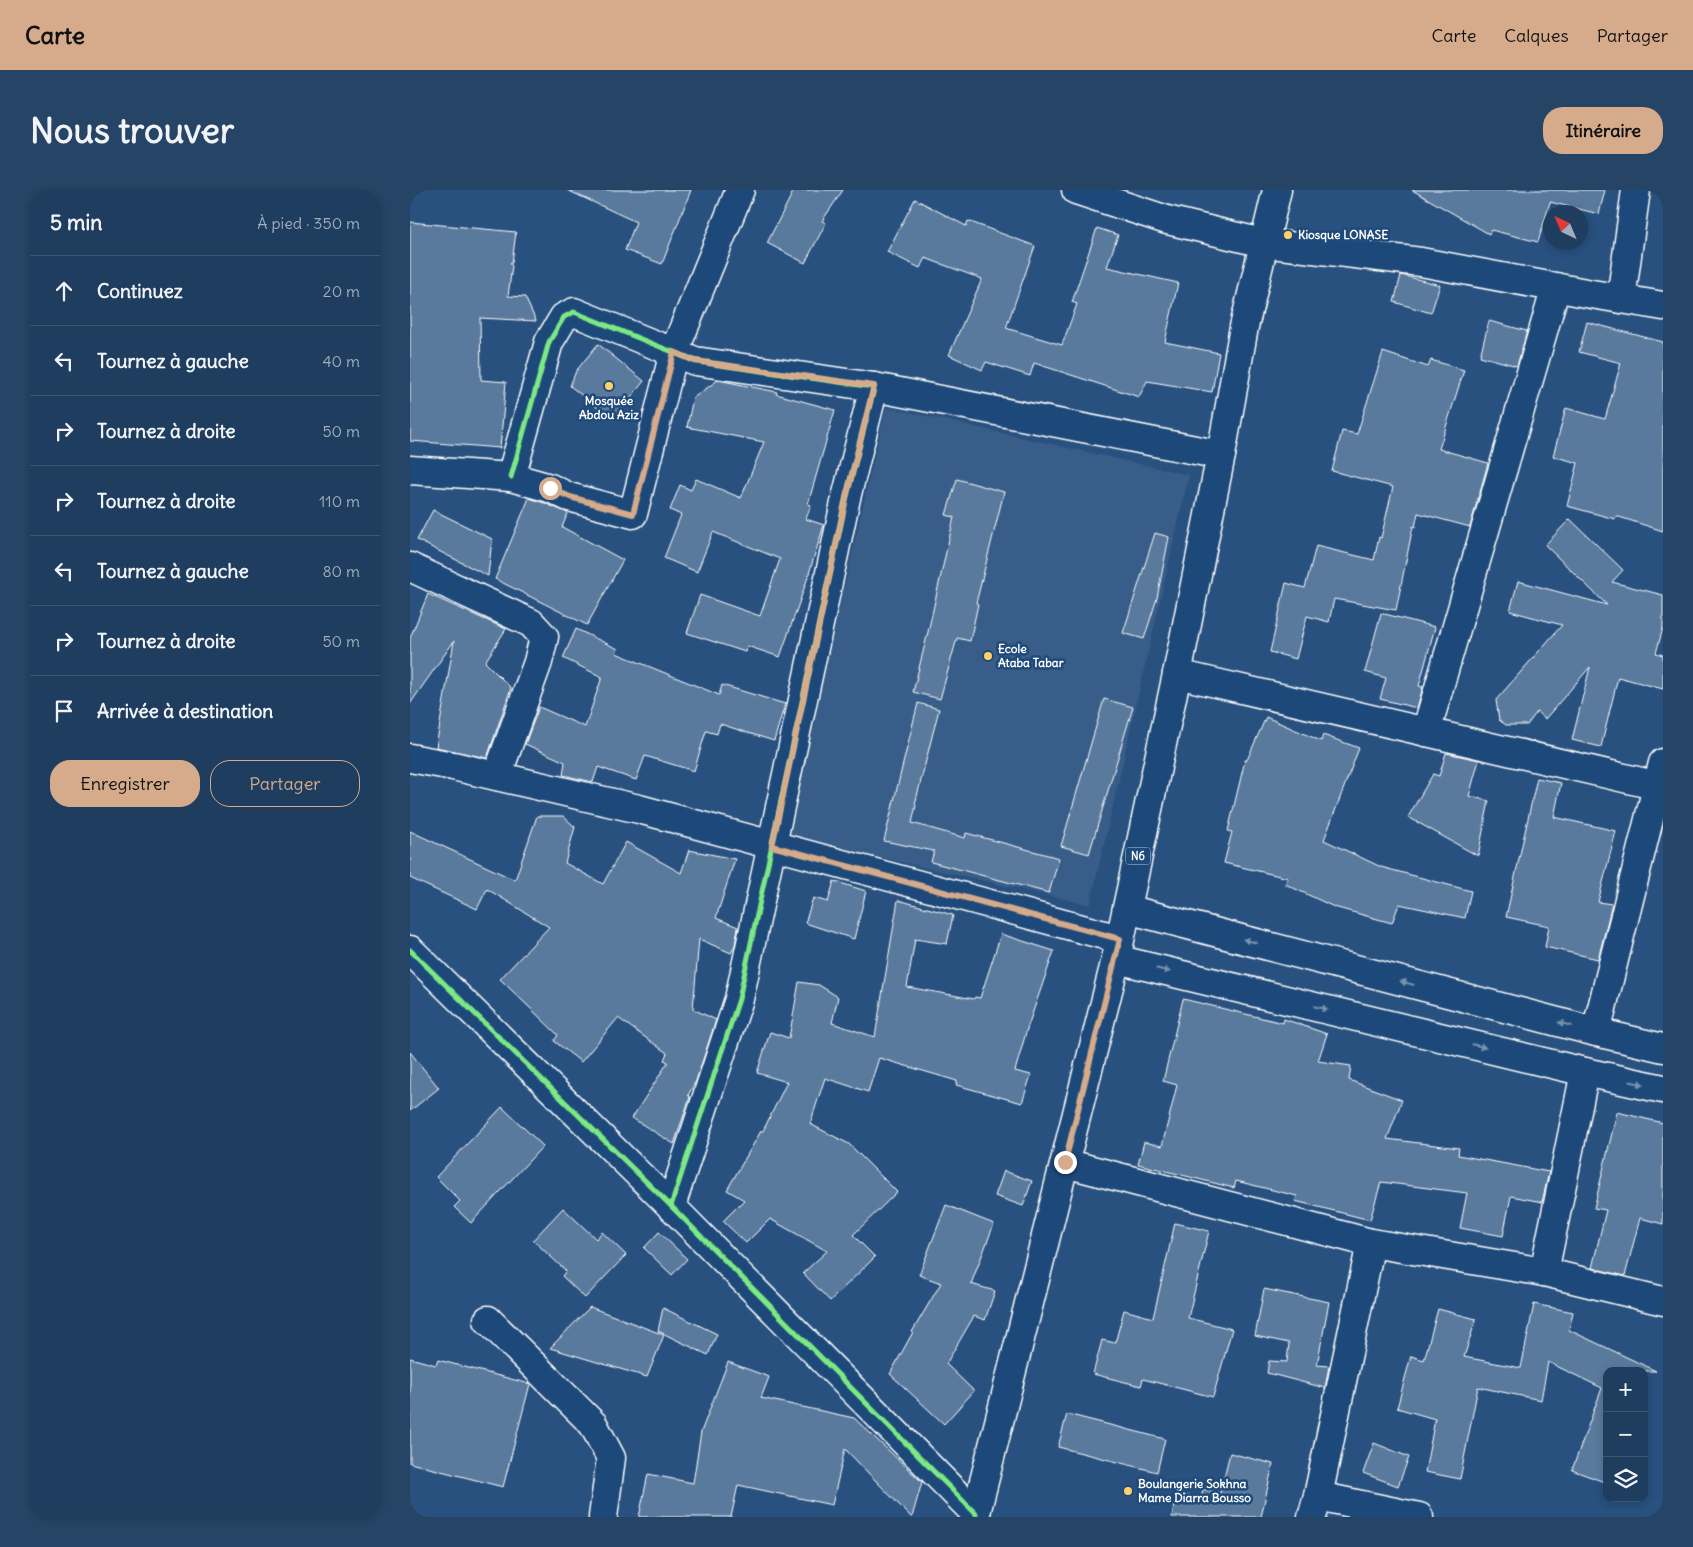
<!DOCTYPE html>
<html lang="fr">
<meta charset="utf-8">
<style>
body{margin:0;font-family:Delius,sans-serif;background:#264465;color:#f1f3f6}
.controls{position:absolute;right:15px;bottom:15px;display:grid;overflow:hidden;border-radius:10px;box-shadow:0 2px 8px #0003}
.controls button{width:45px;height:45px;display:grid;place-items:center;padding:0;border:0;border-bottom:1px solid #3c5674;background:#1e3d5f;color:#f1f3f6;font:25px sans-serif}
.compass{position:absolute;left:1133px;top:15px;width:45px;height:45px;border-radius:50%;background:#1e3d5f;box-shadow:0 2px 8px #0003;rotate:316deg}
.stop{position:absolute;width:15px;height:15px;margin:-11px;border:4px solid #d6ab8b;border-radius:50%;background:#fff}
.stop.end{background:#d6ab8b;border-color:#fff;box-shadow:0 1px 5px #0008}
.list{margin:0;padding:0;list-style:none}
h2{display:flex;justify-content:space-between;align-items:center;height:65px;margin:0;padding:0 20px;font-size:21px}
h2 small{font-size:16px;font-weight:400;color:#a1aebd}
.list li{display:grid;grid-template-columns:32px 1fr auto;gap:15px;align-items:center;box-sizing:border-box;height:70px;padding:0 20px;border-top:1px solid #3c5674}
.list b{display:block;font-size:19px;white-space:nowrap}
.list em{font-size:16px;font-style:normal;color:#a1aebd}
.actions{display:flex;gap:10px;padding:15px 20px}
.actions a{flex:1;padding:11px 0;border:1px solid #d6ab8b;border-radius:20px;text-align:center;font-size:18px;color:#d6ab8b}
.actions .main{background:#d6ab8b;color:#111}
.icon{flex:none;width:28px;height:28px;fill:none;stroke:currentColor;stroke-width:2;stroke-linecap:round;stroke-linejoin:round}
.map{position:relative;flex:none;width:1253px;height:1327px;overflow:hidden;border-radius:20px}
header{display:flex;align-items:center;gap:30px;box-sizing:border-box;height:70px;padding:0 25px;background:#d6ab8b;color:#111}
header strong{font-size:24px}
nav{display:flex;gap:28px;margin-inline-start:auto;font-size:18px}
.intro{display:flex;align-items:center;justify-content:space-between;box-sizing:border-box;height:120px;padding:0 30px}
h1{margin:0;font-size:35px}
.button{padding:12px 22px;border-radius:20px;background:#d6ab8b;color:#111;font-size:18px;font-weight:700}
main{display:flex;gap:30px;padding:0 30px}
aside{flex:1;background:#1e3d5f;border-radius:20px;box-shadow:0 2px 8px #0003}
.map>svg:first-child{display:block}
</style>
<header>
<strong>Carte</strong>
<nav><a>Carte</a><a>Calques</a><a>Partager</a></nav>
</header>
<div class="intro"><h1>Nous trouver</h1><a class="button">Itinéraire</a></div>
<main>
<aside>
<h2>5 min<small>À pied · 350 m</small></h2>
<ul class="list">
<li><svg class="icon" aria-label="ahead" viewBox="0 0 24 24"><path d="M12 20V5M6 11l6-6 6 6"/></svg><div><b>Continuez</b></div><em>20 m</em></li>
<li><svg class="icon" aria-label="left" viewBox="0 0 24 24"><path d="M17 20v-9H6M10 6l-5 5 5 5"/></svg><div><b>Tournez à gauche</b></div><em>40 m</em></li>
<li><svg class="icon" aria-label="right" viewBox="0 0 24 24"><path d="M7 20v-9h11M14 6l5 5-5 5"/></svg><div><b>Tournez à droite</b></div><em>50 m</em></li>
<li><svg class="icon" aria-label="right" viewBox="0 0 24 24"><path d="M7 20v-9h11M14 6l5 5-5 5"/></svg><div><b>Tournez à droite</b></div><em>110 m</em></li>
<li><svg class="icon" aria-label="left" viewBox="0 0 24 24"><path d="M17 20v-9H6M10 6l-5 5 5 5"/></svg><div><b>Tournez à gauche</b></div><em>80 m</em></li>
<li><svg class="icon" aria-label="right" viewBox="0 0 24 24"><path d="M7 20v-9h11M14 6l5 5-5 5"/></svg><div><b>Tournez à droite</b></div><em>50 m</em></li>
<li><svg class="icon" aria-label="arrive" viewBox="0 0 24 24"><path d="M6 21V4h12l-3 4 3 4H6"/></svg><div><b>Arrivée à destination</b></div></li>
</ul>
<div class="actions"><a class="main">Enregistrer</a><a>Partager</a></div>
</aside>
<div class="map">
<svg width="1253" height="1327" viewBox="0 0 1253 1327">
<rect width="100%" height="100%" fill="#28517f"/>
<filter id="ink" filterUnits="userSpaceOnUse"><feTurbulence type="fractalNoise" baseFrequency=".02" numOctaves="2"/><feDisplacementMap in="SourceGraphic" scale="10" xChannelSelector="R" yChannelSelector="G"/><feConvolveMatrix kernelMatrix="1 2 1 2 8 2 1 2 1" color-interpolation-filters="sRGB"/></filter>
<g filter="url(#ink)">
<path fill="#375d88" d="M476,217l303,68 -99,430 -304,-69z"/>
<g fill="#5a7a9d" stroke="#fff">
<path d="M157,0h124l-29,74 -37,-14 11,-28z"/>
<path d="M384,0h49l-21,31 4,2 -21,40 -38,-20z"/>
<path d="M1002,0h193l-6,24 -49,-12 -12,40 -47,-12 -2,4z"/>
<path d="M505,9l51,27 2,-5 67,25 -29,82 56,17 15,-41 -5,-2 25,-74 21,7 -11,32 71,16 -13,59 54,11 -7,39 -65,-11 -8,16 -105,-34 -4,13 -44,-14 -4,8 -33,-15 33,-76 -57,-21 -5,10 -33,-16z"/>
<path d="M0,32l106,10 -4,31h-2l2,3 -4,30 17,1 11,24 -56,-3 1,62 25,2 -6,66 -90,-7z"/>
<path d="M991,85l39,10 -9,28 -37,-11z"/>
<path d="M1079,131l38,10 -10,35 -37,-10z"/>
<path d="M1177,132l76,20v189l-47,-15 -1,3 -48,-13 11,-43 -25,-7 13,-48 39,11 16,-56 -42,-11z"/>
<path d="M188,154l46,37 -31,39 -43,-34 6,-15z"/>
<path d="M973,162l45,15 3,-7 33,10 -25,79 49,14 -18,64 -52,-14 -3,14 -2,-1 -17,84 -62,-11 -5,23 -22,-6 -11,43 -26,-7 16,-69 19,5 11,-42 58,14 5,-23 2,1 12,-51 -61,-16 10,-40 15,3z"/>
<path d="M308,190l59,12 -1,2 59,16 -27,94 3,1 -5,14 18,6 -18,58 -26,74 -33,-11 -2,6 -58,-19 13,-38 60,21 20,-57 -67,-27 -16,40 -33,-14 17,-43 -11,-5 10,-25 11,5 5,-11 45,19 23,-56 -77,-15 6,-29z"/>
<path d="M547,289l47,13 -28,111 2,1 -8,37 -13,-3 -17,61 -27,-7 15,-60 26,-115 -8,-2z"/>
<path d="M119,308l15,5 24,10 -6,14 61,33 -36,65 -92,-46z"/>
<path d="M23,320l59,29 -4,37 -71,-36z"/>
<path d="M1160,329l53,51 -11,12 51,13v33l-7,25 7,2v34l-45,-12 -17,70 -29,-7 18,-73 -45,52 -8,-7 -10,13h-21l-7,-5 -3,-20 66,-75 -52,-14 8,-30 89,24 -62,-60z"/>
<path d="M745,343l14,4 -12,61 -13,41 -21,-6z"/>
<path d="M18,404l78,35 -21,33 26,26 -24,70 -51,-11 18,-106 -44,63v-66z"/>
<path d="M971,423l54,14 -16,59 4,1 -6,21 -37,-9 6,-21 -21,-6z"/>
<path d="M166,439l42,20 -2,4 103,42 3,-10 63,19 -11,37 -54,-17 -3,10 -11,-3 -12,40 -49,-15 -9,24 -38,-13 -5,15 -30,-7 2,-13 -40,-18 14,-37 46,20 17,-50 -39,-19z"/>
<path d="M694,509l29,8 -44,147 -28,-8z"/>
<path d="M508,513l21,6 -24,95 1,1 -4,18 53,15 1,-5 93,25 -10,35 -118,-31 3,-11 -50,-10z"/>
<path d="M856,527l55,24 2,-6 36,13 -35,92 57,27 90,24 -6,27 -66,-14 -7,19 -58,-16 -49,-23 3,-6 -64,-15 8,-31 -4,-1 17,-71h2z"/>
<path d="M1036,563l33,7 -10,36 20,5 -11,55 -70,-39 25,-43 6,2z"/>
<path d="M1127,588l24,5 -7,34 62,14 -18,71 14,2 -14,55 -53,-12 4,-21 -43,-9z"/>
<path d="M127,626h26l12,11 -10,36 38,21 23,-42 55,31 8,-23 46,9 -19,59 22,9 -3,18 -4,8 -32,-14 -6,70 23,11 -20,61 -8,14 2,2 -16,47 -42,-26 36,-56 -4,-2 3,-7 -49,-35 -37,44 -27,-21 4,-6 -58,-56 49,-52 -62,-38 -10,20 -67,-31v-47l105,49z"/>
<path d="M424,691l32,10 -12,48 -49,-16 8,-25 15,4z"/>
<path d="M488,710l55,15 -6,29 -32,-5 -8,48 67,12 1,-2 5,1 21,-64 53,17 -27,78 -12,42 16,4 -9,28 -66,-18 1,-4 -78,-23 -11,34 -43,-14 -15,46 39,20 48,48 -44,43 22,22 -45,44 -27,-28 24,-22 -57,-32 -24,24 -23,-22 21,-21 -17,-10 34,-59h2l24,-49 -30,-9 13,-41 19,6 10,-56 20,3 19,12 -6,26 43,14z"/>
<path d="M773,809l100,24 1,-4 43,15 -9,27 33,5 -2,14 53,20 -15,39 72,9 -1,7 91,17 -7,30 -31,-6 -8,40 -43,-8 7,-35 -86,-11 -11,38 -75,-19 2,-5 -61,-15 -2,7 -96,-24 6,-22 18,4 15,-61 -14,-4z"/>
<path d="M0,862l29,36 -29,23z"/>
<path d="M92,917l41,39 -72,77 -17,-16 6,-6 -24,-24z"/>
<path d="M1207,922l46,11v101l-23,-6 -15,58 -33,-8 14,-58 -12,-2z"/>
<path d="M594,981l28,10 -9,25 -28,-10z"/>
<path d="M536,1015l48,19 -23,60 24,7 -10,29 -11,-4 -28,48 28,27 -30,33 -54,-50 23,-42h-1l29,-49 -22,-8z"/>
<path d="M153,1018l33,31 6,-7 24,23 -41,43 -23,-22 4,-5 -33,-31z"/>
<path d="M765,1033l34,8 -21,87 44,11 -19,68 -70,-18 -2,7 -48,-12 9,-34 13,3 9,-33 29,8z"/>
<path d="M249,1042l28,27 -15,16 -28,-27z"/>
<path d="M854,1099l65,13 -12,63 12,1 -4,22 -58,-15 2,-12 18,1 2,-19 -34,-7z"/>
<path d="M1124,1114l39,8 -4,18 87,41h-49v112l-35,-13 30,-82 -54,-26 -7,38 -63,-13 -18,92 -35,-7 10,-53 -38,-11 14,-52 13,4 14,-51 38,10 -12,38 57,11z"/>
<path d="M180,1117l74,28 -17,42 -97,-29z"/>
<path d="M253,1118l54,26 -9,21 -50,-24z"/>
<path d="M0,1168l26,7 2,-5 92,24 -27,103 -93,-24z"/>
<path d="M318,1172l41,15 -8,21 93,20 68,64 -10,35h-1l-66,-68 -13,56 -94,-20 -7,32h-92l9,-43 45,9 8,-51z"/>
<path d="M657,1224l98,25 -8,33 -99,-25z"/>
<path d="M964,1253l35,14 -11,29 -35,-13z"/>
<path d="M820,1263l43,11 -12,53h-89l4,-23 25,4 2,-9 17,4z"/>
</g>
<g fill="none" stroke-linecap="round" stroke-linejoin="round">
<g stroke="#fff" stroke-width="31">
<g id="minor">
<path d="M666,0l91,30 96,23 158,19 165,31 77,13"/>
<path d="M1211,109l15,-109"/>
<path d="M464,197l347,68"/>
<path d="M0,280l101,7 39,11 19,9 64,17 41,-162 66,-162"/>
<path d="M101,287l38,-135 15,-25 10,-5 121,49 179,26 -28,111 -107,501 -68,207"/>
<path d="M0,377l121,56 13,14 -6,25 -41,114"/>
<path d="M767,484l486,113"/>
<path d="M1016,542l130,-445"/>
<path d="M0,568l43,8 186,43 480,130"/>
<path d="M717,719l469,123 67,16"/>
<path d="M0,760l261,256 305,308"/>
<path d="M706,769l469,113 78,17"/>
<path d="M1186,842l67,-269"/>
<path d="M655,973l306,80 173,29 119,29"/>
<path d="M1134,1082l41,-200"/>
<path d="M78,1130l105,104 18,34 -8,59"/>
<path d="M908,1306l101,21"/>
<path d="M902,1327l6,-21 53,-253"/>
</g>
</g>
<g stroke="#fff" stroke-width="31">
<path id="major" d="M565,1327l141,-558 61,-285 44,-219 23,-128 33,-137"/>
</g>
<use href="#minor" stroke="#1f4a7a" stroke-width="28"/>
<use href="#major" stroke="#1f4a7a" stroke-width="28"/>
<g stroke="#1f4a7a" stroke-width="8">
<g id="cycleway">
<path d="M101,287l38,-135 15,-25 10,-5 121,49 179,26 -28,111 -107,501 -68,207"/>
<path d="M0,760l261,256 305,308"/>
</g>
</g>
<use href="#cycleway" stroke="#7ce984" stroke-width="5"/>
</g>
<defs><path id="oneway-solid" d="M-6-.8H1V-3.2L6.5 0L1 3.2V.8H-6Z" transform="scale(1.25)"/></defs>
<g fill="#7992af">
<use href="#oneway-solid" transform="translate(840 751) rotate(-165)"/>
<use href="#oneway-solid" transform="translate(753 780) rotate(14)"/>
<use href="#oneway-solid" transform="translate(997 793) rotate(-165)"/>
<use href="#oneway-solid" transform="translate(911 818) rotate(14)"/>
<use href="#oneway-solid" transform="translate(1155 834) rotate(-165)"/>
<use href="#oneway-solid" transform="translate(1069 856) rotate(14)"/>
<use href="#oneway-solid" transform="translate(1227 893) rotate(12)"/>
</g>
</g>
<g fill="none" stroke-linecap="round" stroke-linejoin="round" filter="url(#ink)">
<path stroke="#d6ab8b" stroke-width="6" d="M140,298l20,9 63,17 41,-162 21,9 179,25 -28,112 -74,348 348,93 -55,223"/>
</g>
<g fill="#ffd166" stroke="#1f4a7a" stroke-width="2">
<circle cx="878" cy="45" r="5"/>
<circle cx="199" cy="196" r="5"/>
<circle cx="578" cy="466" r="5"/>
<circle cx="718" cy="1301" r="5"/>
</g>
<g text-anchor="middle" stroke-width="5" stroke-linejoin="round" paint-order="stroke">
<rect fill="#1f4a7a" stroke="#bcc9d7" stroke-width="1" x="715.5" y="657.5" width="25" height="17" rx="4"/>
<g font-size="11" font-weight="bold" fill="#fff">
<text x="728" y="670">N6</text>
</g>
<g font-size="12" font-weight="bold" fill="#fff" stroke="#1f4a7a" text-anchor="start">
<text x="888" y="49">Kiosque LONASE</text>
<text x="199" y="215" text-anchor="middle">Mosquée<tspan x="199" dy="14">Abdou Aziz</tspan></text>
<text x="588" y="463">Ecole<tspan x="588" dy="14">Ataba Tabar</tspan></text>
<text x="728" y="1298">Boulangerie Sokhna<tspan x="728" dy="14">Mame Diarra Bousso</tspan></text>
</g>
</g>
</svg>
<div class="controls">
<button>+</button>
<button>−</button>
<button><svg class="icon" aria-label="layers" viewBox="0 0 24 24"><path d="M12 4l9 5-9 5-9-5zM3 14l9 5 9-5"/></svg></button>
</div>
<svg class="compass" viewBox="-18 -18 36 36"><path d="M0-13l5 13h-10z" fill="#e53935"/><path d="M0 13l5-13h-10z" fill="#a1aebd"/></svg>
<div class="stop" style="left:140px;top:298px"></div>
<div class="stop end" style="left:655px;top:972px"></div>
</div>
</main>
